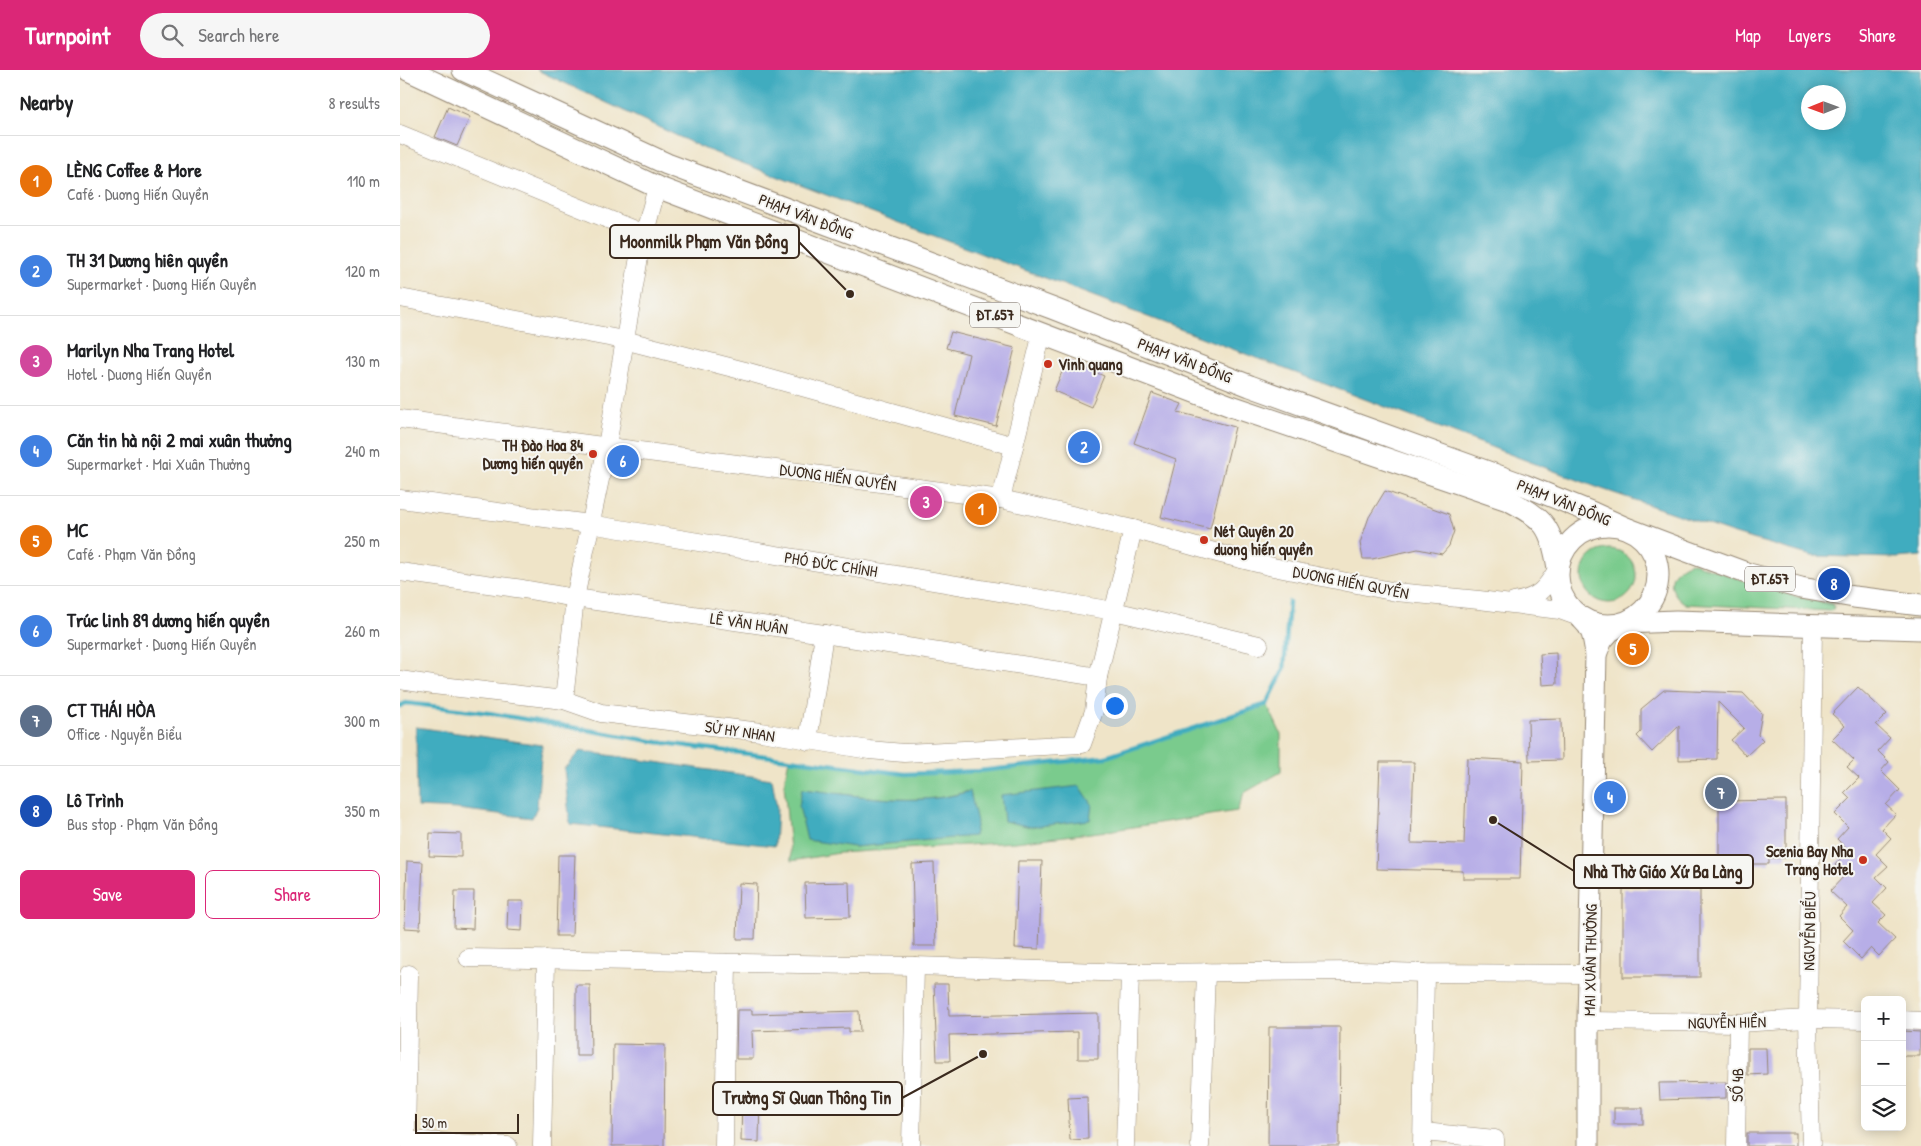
<!DOCTYPE html>
<meta charset="utf-8">
<style>
body{margin:0;font-family:"Patrick Hand",sans-serif;background:#f6f6f6;color:#202124}
.controls{position:absolute;right:15px;bottom:15px;display:grid;overflow:hidden;border-radius:8px;box-shadow:0 2px 12px #0003}
.controls button{width:45px;height:45px;display:grid;place-items:center;padding:0;border:0;border-bottom:1px solid #e0e0e0;background:#fff;color:#202124;font:25px sans-serif}
.compass{position:absolute;left:1401px;top:15px;width:45px;height:45px;border-radius:50%;background:#fff;box-shadow:0 2px 12px #0003;rotate:269deg}
.scale{position:absolute;left:15px;bottom:12px;width:104px;box-sizing:border-box;padding-left:5px;border:2px solid #3b2a1e;border-top:0;font-size:14px;line-height:18px;white-space:nowrap;color:#3b2a1e;-webkit-text-stroke:4px #f6f6f2;paint-order:stroke}
.you{position:absolute;left:714px;top:635px;width:18px;height:18px;margin:-12px;border:4px solid #fff;border-radius:50%;background:#1a73e8;box-shadow:0 0 0 8px #1a73e833}
.badge{display:grid;place-items:center;width:32px;height:32px;border-radius:50%;background:#db2777;color:#fff;font-size:16px;font-weight:700}
.pin{position:absolute;translate:-50% -50%;border:2px solid #fff;box-shadow:0 1px 5px #0006}
.list{margin:0;padding:0;list-style:none}
h2{display:flex;justify-content:space-between;align-items:center;height:65px;margin:0;padding:0 20px;font-size:21px}
h2 small{font-size:16px;font-weight:400;color:#757577}
.list li{display:grid;grid-template-columns:32px 1fr auto;gap:15px;align-items:center;box-sizing:border-box;height:90px;padding:0 20px;border-top:1px solid #e0e0e0}
.list b{display:block;font-size:19px;white-space:nowrap}
.list p{margin:0;font-size:16px;white-space:nowrap;color:#757577}
.list em{font-size:16px;font-style:normal;color:#757577}
.actions{display:flex;gap:10px;padding:15px 20px}
.actions a{flex:1;padding:11px 0;border:1px solid #db2777;border-radius:8px;text-align:center;font-size:18px;color:#db2777}
.actions .main{background:#db2777;color:#fff}
.icon{flex:none;width:28px;height:28px;fill:none;stroke:currentColor;stroke-width:2;stroke-linecap:round;stroke-linejoin:round}
.map{position:relative;flex:none;width:1521px;height:1076px;overflow:hidden}
header{display:flex;align-items:center;gap:30px;box-sizing:border-box;height:70px;padding:0 25px;background:#db2777;color:#fff}
header strong{font-size:24px}
nav{display:flex;gap:28px;margin-inline-start:auto;font-size:18px}
.search{width:350px;height:45px;background:#f6f6f6;display:flex;align-items:center;gap:12px;box-sizing:border-box;padding:0 18px;border-radius:28px;color:#757577;font-size:19px}
main{display:flex}
aside{flex:1;background:#fff}
.map>svg:first-child{display:block}
</style>
<header>
<strong>Turnpoint</strong>
<div class="search"><svg class="icon" aria-label="search" viewBox="0 0 24 24"><circle cx="10" cy="10" r="6"/><path d="M15 15l6 6"/></svg>Search here</div>
<nav><a>Map</a><a>Layers</a><a>Share</a></nav>
</header>
<main>
<aside>
<h2>Nearby<small>8 results</small></h2>
<ul class="list">
<li><span class="badge" style="background:#e8710a">1</span><div><b>LÈNG Coffee &amp; More</b><p>Café · Duơng Hiến Quyền</p></div><em>110 m</em></li>
<li><span class="badge" style="background:#3f7fe0">2</span><div><b>TH 31 Dương hiên quyền</b><p>Supermarket · Duơng Hiến Quyền</p></div><em>120 m</em></li>
<li><span class="badge" style="background:#d1479c">3</span><div><b>Marilyn Nha Trang Hotel</b><p>Hotel · Duơng Hiến Quyền</p></div><em>130 m</em></li>
<li><span class="badge" style="background:#3f7fe0">4</span><div><b>Căn tin hà nội 2 mai xuân thưởng</b><p>Supermarket · Mai Xuân Thưởng</p></div><em>240 m</em></li>
<li><span class="badge" style="background:#e8710a">5</span><div><b>MC</b><p>Café · Phạm Văn Đồng</p></div><em>250 m</em></li>
<li><span class="badge" style="background:#3f7fe0">6</span><div><b>Trúc linh 89 dương hiến quyền</b><p>Supermarket · Duơng Hiến Quyền</p></div><em>260 m</em></li>
<li><span class="badge" style="background:#5c6f8a">7</span><div><b>CT THÁI HÒA</b><p>Office · Nguyễn Biểu</p></div><em>300 m</em></li>
<li><span class="badge" style="background:#1a4fb4">8</span><div><b>Lô Trình</b><p>Bus stop · Phạm Văn Đồng</p></div><em>350 m</em></li>
</ul>
<div class="actions"><a class="main">Save</a><a>Share</a></div>
</aside>
<div class="map">
<svg width="1521" height="1076" viewBox="0 0 1521 1076">
<rect width="100%" height="100%" fill="#f6f6f2"/>
<filter id="ink" filterUnits="userSpaceOnUse"><feTurbulence type="fractalNoise" baseFrequency=".02" numOctaves="2"/><feDisplacementMap in="SourceGraphic" scale="10" xChannelSelector="R" yChannelSelector="G"/><feConvolveMatrix kernelMatrix="1 2 1 2 8 2 1 2 1" color-interpolation-filters="sRGB"/></filter>
<filter id="wash" filterUnits="userSpaceOnUse"><feTurbulence type="fractalNoise" baseFrequency=".0096" numOctaves="4" result="noise"/><feDisplacementMap in="SourceGraphic" scale="20" xChannelSelector="R" yChannelSelector="G"/><feGaussianBlur stdDeviation="1.12" result="paint"/><feColorMatrix in="noise" values="0 0 0 0 0 0 0 0 0 0 0 0 0 0 0 0 0 1.4 0 .05"/><feComposite in="paint" operator="in"/></filter>
<g filter="url(#wash)">
<rect width="100%" height="100%" fill="#efe4c8"/>
<g fill="#7acb8d" stroke="#5a7a56" fill-rule="evenodd">
<circle cx="1209" cy="506" r="27"/>
<path d="M1291,492c46,16 92,34 141,42l2,4 -4,3 -144,-7c-21,-13 -19,-34 5,-42z"/>
<path d="M867,634l14,30v38l-37,21 -7,18 -130,20 -92,11 -176,11 -48,8 -7,-77 5,-25 116,15 74,-3 127,-14zM402,719c55,6 114,19 167,2l5,44 -120,12z"/>
</g>
<g fill="#40acbf" stroke="#3e6b6e" fill-rule="evenodd">
<path d="M137,0h1384v486l-24,2 -85,-2 -77,-22 -136,-46 -894,-339zM1438,22v30h-30v-30z"/>
<path d="M16,657l126,18 -5,62 -5,11 -75,-9 -40,-2z"/>
<path d="M180,681l192,28 5,29 -2,38 -205,-22 -6,-55z"/>
<path d="M680,716l12,18 -2,16 -59,7 -27,-6 -3,-26z"/>
<path d="M402,719c55,6 114,19 168,2l7,31 -3,14 -120,11 -47,-7 -8,-34z"/>
</g>
<g fill="none" stroke-linecap="round" stroke-linejoin="round">
<path stroke="#40acbf" stroke-width="4.5" d="M0,636l6,-3 83,10 168,29 248,32 74,-3 127,-14 161,-53 17,-35 5,-67"/>
</g>
<g id="blocks">
<g fill="#b7aee7">
<path d="M48,37l22,10 -13,29 -22,-9z"/>
<path d="M551,262l64,16 -19,78 -41,-10 14,-62 -23,-6z"/>
<path d="M667,290l37,16 -13,31 -37,-16z"/>
<path d="M752,323l30,11 -4,8 57,15 -25,102 -49,-12 15,-58 -42,-16z"/>
<path d="M985,421l64,23 5,17 -5,15 -7,8 -24,-5 -46,10h-9l-3,-16 9,-26z"/>
<path d="M1156,583l1,31 -15,1 -2,-31z"/>
<path d="M1458,617l29,27 -11,11 14,13 -12,13 11,11 -8,9 19,19 -14,15 10,9 -14,15 9,9 -15,16 12,12 -12,11 11,11 -14,15 13,12 -8,8 17,16 -16,17 -8,-8 -10,11 -18,-18 10,-11 -14,-14 8,-9 -17,-16 15,-16 -10,-10 13,-15 -11,-11 11,-12 -13,-13 15,-15 -6,-6 15,-15 -12,-11 7,-7 -22,-21 13,-13 -13,-12z"/>
<path d="M1264,620l79,3 19,20 -4,22 5,5 -17,16 -15,-16 13,-12 -26,-26 -1,57 -38,1v-34l-27,26 -15,-16 4,-4v-23z"/>
<path d="M1161,649l1,41 -33,1 -1,-41z"/>
<path d="M1067,688l56,3 -3,118h-57v-8l-87,-2 4,-107h34l-3,81 53,1z"/>
<path d="M1386,730v58h-17v6h-33v-6h-17v-57z"/>
<path d="M30,763l31,1v23l-32,-1z"/>
<path d="M158,785h17l-3,81h-16z"/>
<path d="M7,791l16,1 -3,67 -15,-1z"/>
<path d="M618,791h24l-3,88 -24,-1z"/>
<path d="M534,793l2,83h-22l-2,-82z"/>
<path d="M449,812l1,35 -44,1 -1,-35z"/>
<path d="M339,813l18,1 -2,55h-18z"/>
<rect x="1223" y="819" width="77" height="88"/>
<path d="M55,821h19l-1,38 -19,-1z"/>
<path d="M108,831h15l-1,30 -15,-1z"/>
<path d="M534,914h14l1,32 149,-3v46h-20v-27l-129,3 1,26h-13z"/>
<path d="M176,915h14l1,71h-15z"/>
<path d="M337,940h15v4l107,-3 1,21h-11v-4l-97,3 1,28h-17z"/>
<path d="M869,957h71l-1,119h-71z"/>
<path d="M1502,961l18,1v24h-18z"/>
<path d="M213,974l52,1 -1,101h-52z"/>
<path d="M1348,978h18l1,26 -19,1z"/>
<path d="M1326,1012v16l-66,2 -1,-17z"/>
<path d="M342,1025h18l-1,47 -18,-1z"/>
<path d="M687,1027l1,42 -18,1 -2,-42z"/>
<rect x="1214" y="1038" width="29" height="16"/>
<rect x="1347" y="1063" width="49" height="13"/>
</g>
</g>
</g>
<g filter="url(#ink)">
<use href="#blocks" fill-opacity="0" stroke="#958773" stroke-width="1"/>
<g fill="none" stroke-linecap="round" stroke-linejoin="round">
<g stroke="#958773" stroke-width="19">
<g id="minor">
<path d="M0,64l244,100"/>
<path d="M0,228l224,42 121,31 269,75"/>
<path d="M0,349l601,80 132,30 88,25 52,13 123,25 83,8 81,10 22,8"/>
<path d="M0,429l190,25 524,87 145,34"/>
<path d="M601,429l41,-166"/>
<path d="M0,502l123,17 52,9 249,36 274,43"/>
<path d="M1114,532c25,-4 32,-13 44,-34"/>
<path d="M0,610l33,5 131,15 37,13 160,19 108,18 35,3 178,-9 12,-33 4,-34 35,-148"/>
<path d="M164,630l11,-102 32,-152 33,-195 17,-64"/>
<path d="M408,671l16,-107"/>
<path d="M68,888l447,8 215,7 230,-2 65,2 164,1"/>
<path d="M9,904l-3,166 102,6"/>
<path d="M1502,950l19,1"/>
<path d="M1188,951l150,2 70,-4 57,1"/>
<path d="M1023,1062l72,7v7"/>
<path d="M142,1076l4,-187"/>
<path d="M324,1076l3,-183"/>
<path d="M511,1076l4,-180"/>
<path d="M725,1076l5,-173"/>
<path d="M800,1076l6,-174"/>
<path d="M1022,1076l3,-173"/>
<path d="M1336,1076l2,-123"/>
<path d="M1411,1076l-3,-127 5,-393"/>
</g>
</g>
<g stroke="#958773" stroke-width="23">
<g id="major">
<path d="M8,0l249,117 574,219 277,94c37,19 43,26 50,68"/>
<path d="M63,0l204,94 387,145 196,77 274,99 69,28 33,15 58,22 65,24 52,14 53,9 67,8"/>
<circle cx="1208" cy="505" r="50"/>
<path d="M1182,549c11,9 12,21 14,35l-8,367v125"/>
<path d="M1196,584l6,-14 8,-9 15,-8 51,-2 245,8"/>
</g>
</g>
<use href="#minor" stroke="#fff" stroke-width="18"/>
<use href="#major" stroke="#fff" stroke-width="21"/>
</g>
</g>
<g fill="#c8321e" stroke="#f6f6f2" stroke-width="2">
<circle cx="648" cy="294" r="5"/>
<circle cx="193" cy="384" r="5"/>
<circle cx="804" cy="470" r="5"/>
<circle cx="1463" cy="790" r="5"/>
</g>
<g text-anchor="middle" stroke-width="4" stroke-linejoin="round" paint-order="stroke">
<g fill="#f6f6f2" stroke="#73675e" stroke-width="1">
<rect x="570" y="232.5" width="50" height="25" rx="4"/>
<rect x="1345" y="496.5" width="50" height="25" rx="4"/>
</g>
<g font-size="15" font-weight="bold" fill="#3b2a1e">
<text x="595" y="250">ĐT.657</text>
<text x="1370" y="514">ĐT.657</text>
</g>
<g font-size="16" fill="#3b2a1e" stroke="#f6f6f2">
<text transform="translate(406 146) rotate(21)" y="6">PHẠM VĂN ĐỒNG</text>
<text transform="translate(785 290) rotate(21)" y="6">PHẠM VĂN ĐỒNG</text>
<text transform="translate(438 407) rotate(8)" y="6">DUƠNG HIẾN QUYỀN</text>
<text transform="translate(1164 432) rotate(22)" y="6">PHẠM VĂN ĐỒNG</text>
<text transform="translate(431 494) rotate(9)" y="6">PHÓ ĐỨC CHÍNH</text>
<text transform="translate(951 512) rotate(11)" y="6">DUƠNG HIẾN QUYỀN</text>
<text transform="translate(349 553) rotate(8)" y="6">LÊ VĂN HUÂN</text>
<text transform="translate(340 661) rotate(8)" y="6">SỬ HY NHAN</text>
<text transform="translate(1409 861) rotate(-89)" y="6">NGUYỄN BIỂU</text>
<text transform="translate(1190 890) rotate(-89)" y="6">MAI XUÂN THƯỞNG</text>
<text transform="translate(1327 952) rotate(-1)" y="6">NGUYỄN HIỀN</text>
<text transform="translate(1337 1015) rotate(-89)" y="6">SỐ 4B</text>
</g>
<g font-size="16" font-weight="bold" fill="#3b2a1e" stroke="#f6f6f2" text-anchor="start">
<text x="658" y="300">Vinh quang</text>
<text x="183" y="381" text-anchor="end">TH Đào Hoa 84<tspan x="183" dy="18">Dương hiến quyền</tspan></text>
<text x="814" y="467">Nét Quyên 20<tspan x="814" dy="18">duong hiến quyền</tspan></text>
<text x="1453" y="787" text-anchor="end">Scenia Bay Nha<tspan x="1453" dy="18">Trang Hotel</tspan></text>
</g>
</g>
<path fill="none" stroke="#3b2a1e" stroke-width="2" d="M450 224L399 172M1093 750L1174 801M583 984L502 1028"/>
<g fill="#3b2a1e" stroke="#f6f6f2" stroke-width="2">
<circle cx="450" cy="224" r="5"/>
<circle cx="1093" cy="750" r="5"/>
<circle cx="583" cy="984" r="5"/>
</g>
<g fill="#f6f6f2" stroke="#3b2a1e" stroke-width="2">
<rect x="210" y="155" width="189" height="33" rx="5"/>
<rect x="1174" y="785" width="179" height="33" rx="5"/>
<rect x="313" y="1012" width="189" height="33" rx="5"/>
</g>
<g font-size="18" text-anchor="middle" font-weight="bold" fill="#3b2a1e">
<text x="304" y="178">Moonmilk Phạm Văn Đồng</text>
<text x="1263" y="808">Nhà Thờ Giáo Xứ Ba Làng</text>
<text x="407" y="1034">Trường Sĩ Quan Thông Tin</text>
</g>
</svg>
<div class="controls">
<button>+</button>
<button>−</button>
<button><svg class="icon" aria-label="layers" viewBox="0 0 24 24"><path d="M12 4l9 5-9 5-9-5zM3 14l9 5 9-5"/></svg></button>
</div>
<svg class="compass" viewBox="-18 -18 36 36"><path d="M0-13l5 13h-10z" fill="#e53935"/><path d="M0 13l5-13h-10z" fill="#757577"/></svg>
<div class="scale">50 m</div>
<div class="you"></div>
<div class="pin badge" style="left:581px;top:439px;background:#e8710a">1</div>
<div class="pin badge" style="left:684px;top:377px;background:#3f7fe0">2</div>
<div class="pin badge" style="left:526px;top:432px;background:#d1479c">3</div>
<div class="pin badge" style="left:1210px;top:727px;background:#3f7fe0">4</div>
<div class="pin badge" style="left:1233px;top:579px;background:#e8710a">5</div>
<div class="pin badge" style="left:223px;top:391px;background:#3f7fe0">6</div>
<div class="pin badge" style="left:1321px;top:723px;background:#5c6f8a">7</div>
<div class="pin badge" style="left:1434px;top:514px;background:#1a4fb4">8</div>
</div>
</main>
